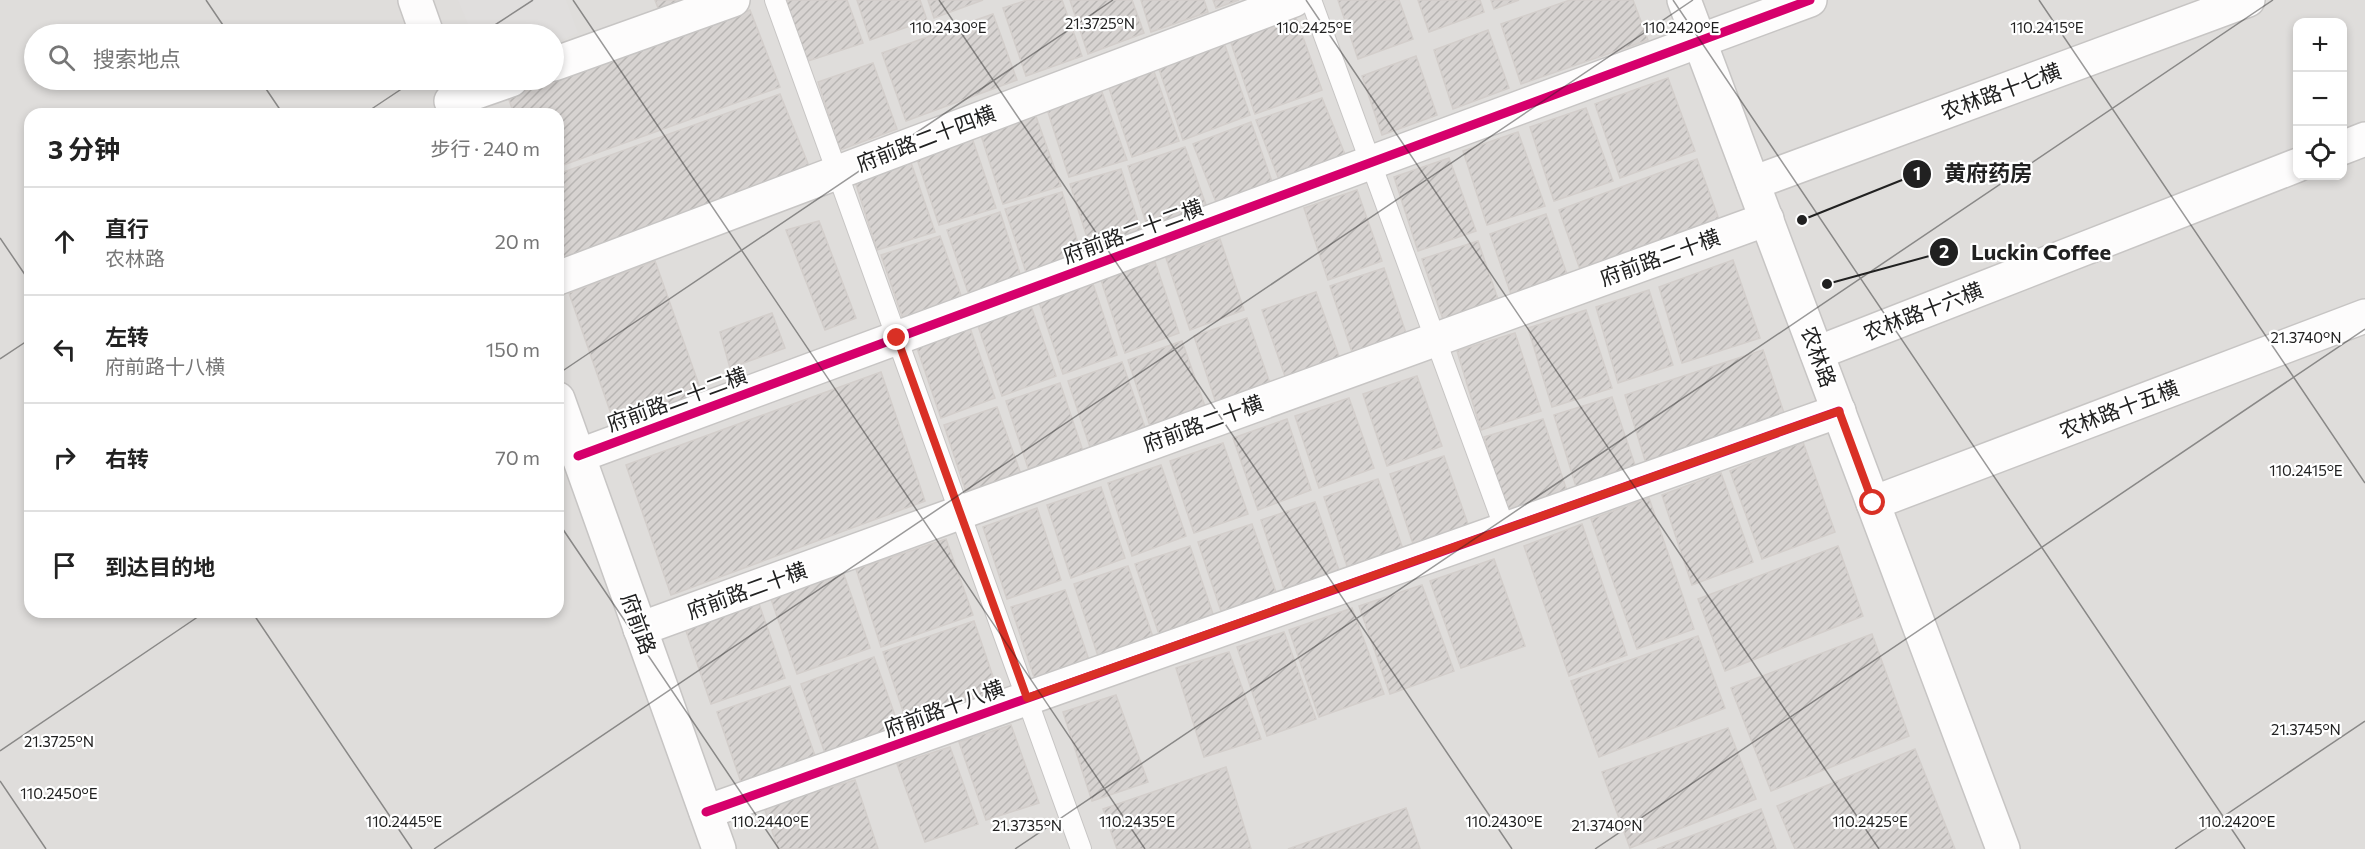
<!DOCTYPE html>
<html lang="zh">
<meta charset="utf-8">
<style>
body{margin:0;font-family:Commissioner,"Noto Sans SC",sans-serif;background:#f6f6f6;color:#222}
.controls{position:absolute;right:18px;top:18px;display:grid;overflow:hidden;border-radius:12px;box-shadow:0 3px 9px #0003}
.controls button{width:54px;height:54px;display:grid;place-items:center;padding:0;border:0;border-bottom:2px solid #e0e0e0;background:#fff;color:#222;font:30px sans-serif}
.stop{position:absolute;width:18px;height:18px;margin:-14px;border:4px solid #d93025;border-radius:50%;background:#fff}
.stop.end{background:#d93025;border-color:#fff;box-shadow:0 2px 6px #0008}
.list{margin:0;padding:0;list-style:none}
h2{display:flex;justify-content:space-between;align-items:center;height:78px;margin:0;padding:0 24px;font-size:26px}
h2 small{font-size:20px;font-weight:400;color:#767676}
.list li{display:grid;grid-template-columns:39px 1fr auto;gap:18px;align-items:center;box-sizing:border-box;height:108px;padding:0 24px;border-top:2px solid #e0e0e0}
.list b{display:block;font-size:22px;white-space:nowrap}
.list p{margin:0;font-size:20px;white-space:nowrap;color:#767676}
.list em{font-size:20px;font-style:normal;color:#767676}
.icon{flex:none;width:33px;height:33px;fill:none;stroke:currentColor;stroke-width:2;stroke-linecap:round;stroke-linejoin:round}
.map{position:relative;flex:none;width:2365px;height:849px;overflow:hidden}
.search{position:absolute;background:#fff;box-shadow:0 3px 9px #0003;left:24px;top:24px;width:540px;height:66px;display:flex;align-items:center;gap:15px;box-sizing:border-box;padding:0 21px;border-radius:33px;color:#767676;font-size:22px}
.panel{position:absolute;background:#fff;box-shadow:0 3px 9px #0003;left:24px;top:108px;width:540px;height:510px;border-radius:18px}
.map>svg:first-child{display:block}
</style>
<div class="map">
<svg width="2365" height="849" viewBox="0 0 2365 849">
<defs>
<pattern id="building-hatch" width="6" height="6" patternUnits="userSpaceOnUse" patternTransform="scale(1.5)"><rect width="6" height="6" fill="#d7d3d1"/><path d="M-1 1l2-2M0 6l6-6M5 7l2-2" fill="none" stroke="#b8b5b3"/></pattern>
</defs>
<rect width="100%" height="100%" fill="#f0edea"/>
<path fill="#dfdddb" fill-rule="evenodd" d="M0,0h2365v849h-2365zM2298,22h44v154h-44zM34,34h520v46h-520zM30,114h528v498h-528z"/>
<path fill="#e0dedd" d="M458,0h108l12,33 -24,10v-9h-82z"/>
<g fill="url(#building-hatch)" stroke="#d3cecb" stroke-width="1.5">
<path d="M655,0h49l-43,16z"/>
<path d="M785,0h62l16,43 -58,19z"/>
<path d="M857,0h63l7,20 -57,20z"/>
<path d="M928,0h55l-49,18z"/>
<path d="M1027,0h35l20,56 -56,20 -23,-68z"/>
<path d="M1070,0h62l12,33 -56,21z"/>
<path d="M1141,0h63l4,12 -57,20z"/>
<path d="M1213,0h26l-23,8z"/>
<path d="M1338,0h61l14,39 -55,20z"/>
<path d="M1418,0h62l4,12 -55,20z"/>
<path d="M1491,0h28l-25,9z"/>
<path d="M1570,0h63l15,40 -127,44 -20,-60z"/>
<path d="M750,10l30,77 -222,80v-53h-44l-6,-17z"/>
<path d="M993,14l24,66 -111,41 -24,-68z"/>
<path d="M1295,15l27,75 -67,24 -26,-77z"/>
<path d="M1488,30l21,58 -56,21 -19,-59z"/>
<path d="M1223,40l27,75 -67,25 -26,-77z"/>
<path d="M1416,56l21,59 -55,20 -20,-59z"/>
<path d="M873,63l24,66 -57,21 -22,-68z"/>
<path d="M1152,66l27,75 -47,16 -25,-75z"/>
<path d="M1668,78l27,73 -75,27 -25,-74z"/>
<path d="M1099,84l28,76 -58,17 -24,-74z"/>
<path d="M780,94l31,77 -247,89 -6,-19v-67z"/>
<path d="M1322,98l27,66 -66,26 -27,-70z"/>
<path d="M1586,108l27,73 -59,20 -24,-74z"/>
<path d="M1034,111l27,75 -58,18 -24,-75z"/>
<path d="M1251,122l24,68 -55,22 -27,-68z"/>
<path d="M970,132l26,76 -57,17 -25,-75z"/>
<path d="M1518,132l27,74 -58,19 -24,-74z"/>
<path d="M1185,147l24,66 -59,22 -22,-69z"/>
<path d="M909,157l26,75 -58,18 -24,-75z"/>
<path d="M1449,158l27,73 -58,20 -24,-74z"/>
<path d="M1697,159l24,66 -139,50 -23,-65z"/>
<path d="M1121,169l22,68 -50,19 -23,-72z"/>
<path d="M1357,190l25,71 -54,19 -24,-72z"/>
<path d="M1062,192l21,67 -55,19 -23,-69z"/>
<path d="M1000,212l22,68 -52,18 -23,-68z"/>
<path d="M1546,214l23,66 -56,20 -23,-66z"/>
<path d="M819,221l37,97 -31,12 -39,-100z"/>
<path d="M940,236l23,65 -59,21 -23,-67z"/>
<path d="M1220,239l24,71 -54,20 -24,-72z"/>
<path d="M1478,241l22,64 -55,20 -23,-66z"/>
<path d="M1733,260l27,78 -78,25 -23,-76z"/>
<path d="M655,261l49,138 -87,32 -48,-138z"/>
<path d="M1155,262l24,71 -54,20 -24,-73z"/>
<path d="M1384,268l24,71 -54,19 -24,-72z"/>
<path d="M1093,284l24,71 -54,19 -24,-72z"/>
<path d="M1649,290l24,75 -55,18 -22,-76z"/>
<path d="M1316,292l25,70 -54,20 -25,-72z"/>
<path d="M1031,306l25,70 -54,20 -25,-73z"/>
<path d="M1586,310l26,78 -60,19 -24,-79z"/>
<path d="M772,313l13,35 -55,20 -10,-36z"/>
<path d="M1247,318l25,71 -54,20 -24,-73z"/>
<path d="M970,328l25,70 -54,20 -25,-73z"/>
<path d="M1515,333l26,78 -60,19 -24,-79z"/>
<path d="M1182,341l25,71 -55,20 -24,-72z"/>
<path d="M1763,350l24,72 -139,48 -23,-75z"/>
<path d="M1122,362l25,71 -55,20 -24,-72z"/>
<path d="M881,372l44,129 -254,94 -45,-130z"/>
<path d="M1417,376l25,70 -55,20 -24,-72z"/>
<path d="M1060,383l24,71 -54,20 -24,-73z"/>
<path d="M1612,397l26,77 -60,19 -24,-78z"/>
<path d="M1349,398l25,70 -55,20 -24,-72z"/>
<path d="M997,407l25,70 -54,21 -24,-73z"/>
<path d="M1287,419l24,71 -53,20 -25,-72z"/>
<path d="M1543,419l26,78 -61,19 -24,-79z"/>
<path d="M1803,442l32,90 -73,27 -32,-88z"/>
<path d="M1223,443l25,71 -54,19 -24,-72z"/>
<path d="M1444,456l25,71 -55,20 -24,-73z"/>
<path d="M1161,465l25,71 -54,20 -24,-73z"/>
<path d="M1721,473l32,89 -61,23 -30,-90z"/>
<path d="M1378,479l25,70 -55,20 -24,-72z"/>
<path d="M1101,487l24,71 -54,20 -24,-73z"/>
<path d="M1649,498l45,131 -57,20 -46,-130z"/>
<path d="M1315,502l25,71 -55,19 -24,-72z"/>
<path d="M1037,508l24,72 -54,19 -24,-72z"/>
<path d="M1252,524l25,71 -55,19 -24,-72z"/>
<path d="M1582,524l45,131 -58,21 -45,-130z"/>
<path d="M946,539l27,76 -92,32 -25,-78z"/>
<path d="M1190,546l24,71 -54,20 -25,-73z"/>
<path d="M1838,546l25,70 -138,55 -27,-72z"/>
<path d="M1494,559l31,87 -64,22 -31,-87z"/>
<path d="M1128,566l25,71 -55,19 -24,-72z"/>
<path d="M843,572l27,76 -73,26 -26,-75z"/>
<path d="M1422,585l32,86 -64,23 -31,-88z"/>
<path d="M1065,590l24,70 -54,20 -24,-73z"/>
<path d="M758,601l27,77 -74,26 -26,-76z"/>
<path d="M1352,608l32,86 -65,23 -30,-87z"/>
<path d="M974,621l26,76 -91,32 -26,-77z"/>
<path d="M1284,632l32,87 -49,17 -30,-89z"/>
<path d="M1872,634l37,102 -138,55 -40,-103z"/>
<path d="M1698,636l27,72 -126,49 -28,-76z"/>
<path d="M1229,652l32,87 -57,18 -28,-89z"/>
<path d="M874,657l27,75 -74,27 -26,-75z"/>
<path d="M790,686l27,75 -74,27 -26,-76z"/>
<path d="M1116,695l32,87 -56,19 -29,-89z"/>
<path d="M1011,725l28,78 -53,17 -27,-78z"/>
<path d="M1728,728l28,71 -126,49 -28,-76z"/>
<path d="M950,747l28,77 -53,18 -28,-78z"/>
<path d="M1915,749l40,100h-160l-18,-43z"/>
<path d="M1226,767l25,82h-134l-14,-40z"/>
<path d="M855,780l23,69h-100l-14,-42z"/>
<path d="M1406,808l14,41h-132z"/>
<path d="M1761,809l15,40h-119z"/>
</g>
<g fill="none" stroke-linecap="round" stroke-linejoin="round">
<g stroke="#c7c5c4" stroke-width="22">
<g id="service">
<path d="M775,0l306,849"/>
<path d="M1311,0l194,529"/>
</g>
</g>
<g stroke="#c7c5c4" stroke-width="36">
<g id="minor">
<path d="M415,0l12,34"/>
<path d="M554,64l179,-64"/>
<path d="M451,101l60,-21"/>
<path d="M2342,148l23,-9"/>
<path d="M1753,183l495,-183"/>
<path d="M558,278l736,-278"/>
<path d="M1817,353l481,-188"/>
<path d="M558,399l161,450"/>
<path d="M578,456l1232,-456"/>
<path d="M1873,503l492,-187"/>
<path d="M640,629l1127,-410"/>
<path d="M706,812l1133,-401"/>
</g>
</g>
<g stroke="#c7c5c4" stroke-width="36">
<path id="tertiary" d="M1684,0l319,849"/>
</g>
<use href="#service" stroke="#fdfcfc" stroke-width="20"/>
<use href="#minor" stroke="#fdfcfc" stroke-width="33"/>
<use href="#tertiary" stroke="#fdfcfc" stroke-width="33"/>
<g stroke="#fff" stroke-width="13">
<g id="cycleway">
<path d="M578,456l1232,-456"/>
<path d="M706,812l1133,-401"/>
</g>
</g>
<use href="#cycleway" stroke="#d6006c" stroke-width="9"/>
</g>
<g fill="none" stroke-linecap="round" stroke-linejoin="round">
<path stroke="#d93025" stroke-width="8" d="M897,338l130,360 812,-287 34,92"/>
</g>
<path fill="none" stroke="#212121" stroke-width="1.5" stroke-opacity="0.45" d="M206,0l23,34M573,0l572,849M939,0l573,849M1306,0l573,849M1673,0l572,849M2039,0l326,483M481,34l52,-34M260,80l23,34M364,114l51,-34M0,238l30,44M0,359l30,-20M558,374l555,-374M558,522l221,327M252,612l160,237M0,751l205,-139M0,781l46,68M434,849l1259,-849M1015,849l1258,-849M1595,849l770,-520M2175,849l190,-128"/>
<g text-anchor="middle" stroke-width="4.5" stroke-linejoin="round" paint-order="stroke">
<g font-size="21" fill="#212121" stroke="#fff">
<text transform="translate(2001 92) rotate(-20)" y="7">农林路十七横</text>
<text transform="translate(926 139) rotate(-21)" y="7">府前路二十四横</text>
<text transform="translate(1133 232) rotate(-20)" y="7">府前路二十二横</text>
<text transform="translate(1660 258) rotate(-20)" y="7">府前路二十横</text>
<text transform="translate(1923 312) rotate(-21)" y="7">农林路十六横</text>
<text transform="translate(1818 357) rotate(70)" y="7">农林路</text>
<text transform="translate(677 400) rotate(-20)" y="7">府前路二十二横</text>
<text transform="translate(2119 410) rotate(-21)" y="7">农林路十五横</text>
<text transform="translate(1203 424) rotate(-20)" y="7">府前路二十横</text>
<text transform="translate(747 591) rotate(-20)" y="7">府前路二十横</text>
<text transform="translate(638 624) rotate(70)" y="7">府前路</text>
<text transform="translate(944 709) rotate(-20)" y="7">府前路十八横</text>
</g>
</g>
<g font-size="15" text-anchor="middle" fill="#212121" stroke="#fff" stroke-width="4.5" stroke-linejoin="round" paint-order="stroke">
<text x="1100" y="29">21.3725°N</text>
<text x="948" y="33">110.2430°E</text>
<text x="1314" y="33">110.2425°E</text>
<text x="1681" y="33">110.2420°E</text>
<text x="2047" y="33">110.2415°E</text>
<text x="2306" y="343">21.3740°N</text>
<text x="2306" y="476">110.2415°E</text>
<text x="2306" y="735">21.3745°N</text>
<text x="59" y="747">21.3725°N</text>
<text x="59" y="799">110.2450°E</text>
<text x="404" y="827">110.2445°E</text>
<text x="770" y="827">110.2440°E</text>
<text x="1137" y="827">110.2435°E</text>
<text x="1504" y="827">110.2430°E</text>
<text x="1870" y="827">110.2425°E</text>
<text x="2237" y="827">110.2420°E</text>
<text x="1027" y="831">21.3735°N</text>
<text x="1607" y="831">21.3740°N</text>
</g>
<path fill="none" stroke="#212121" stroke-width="2" d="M1802 220L1917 174M1827 284L1944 252"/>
<g fill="#212121" stroke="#fff" stroke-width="2">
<circle cx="1802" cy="220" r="6"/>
<circle cx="1827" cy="284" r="6"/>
<circle cx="1917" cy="174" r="15"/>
<circle cx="1944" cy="252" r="15"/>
</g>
<g font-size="18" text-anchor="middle" font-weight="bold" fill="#fff">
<text x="1917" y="180">1</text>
<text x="1944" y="258">2</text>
</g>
<g font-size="22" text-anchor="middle" font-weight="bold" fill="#212121" stroke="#fff" stroke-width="4.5" stroke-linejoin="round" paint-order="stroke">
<text x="1988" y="181">黄府药房</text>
<text x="2041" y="260">Luckin Coffee</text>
</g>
</svg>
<div class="controls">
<button>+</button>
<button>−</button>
<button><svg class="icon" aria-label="locate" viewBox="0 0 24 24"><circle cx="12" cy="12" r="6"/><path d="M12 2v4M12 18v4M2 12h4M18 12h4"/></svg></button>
</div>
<div class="stop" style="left:1873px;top:503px"></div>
<div class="stop end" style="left:897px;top:338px"></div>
<div class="search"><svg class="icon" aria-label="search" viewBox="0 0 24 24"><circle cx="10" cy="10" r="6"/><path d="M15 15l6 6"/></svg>搜索地点</div>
<section class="panel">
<h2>3 分钟<small>步行 · 240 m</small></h2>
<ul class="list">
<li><svg class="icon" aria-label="ahead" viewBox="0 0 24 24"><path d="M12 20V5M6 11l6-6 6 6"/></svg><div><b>直行</b><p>农林路</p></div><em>20 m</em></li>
<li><svg class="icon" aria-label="left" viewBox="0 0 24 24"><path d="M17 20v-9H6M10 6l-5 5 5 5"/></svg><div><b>左转</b><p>府前路十八横</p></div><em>150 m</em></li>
<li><svg class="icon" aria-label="right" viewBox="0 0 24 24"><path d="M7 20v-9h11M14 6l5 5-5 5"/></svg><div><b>右转</b></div><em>70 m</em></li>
<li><svg class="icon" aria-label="arrive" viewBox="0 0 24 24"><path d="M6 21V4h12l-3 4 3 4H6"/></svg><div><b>到达目的地</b></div></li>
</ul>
</section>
</div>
